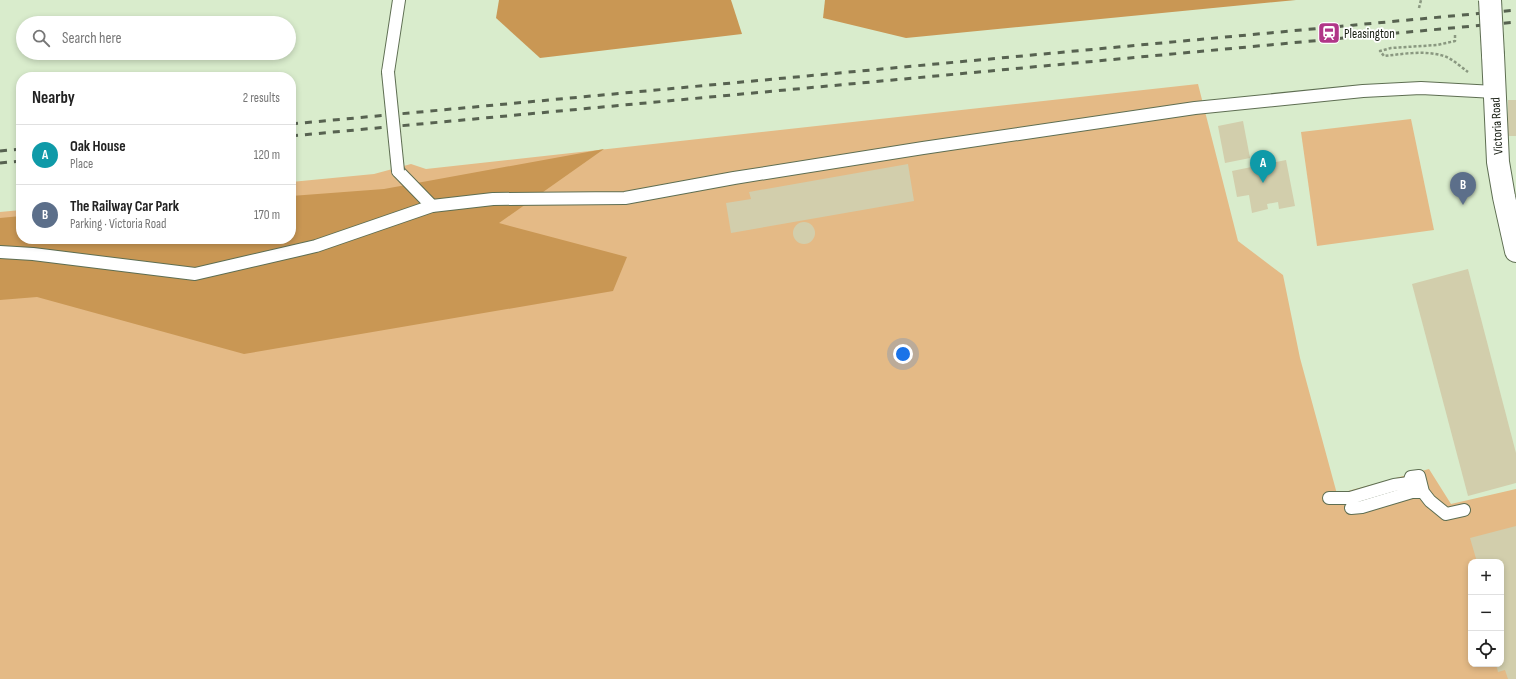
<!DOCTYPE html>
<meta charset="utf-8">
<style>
body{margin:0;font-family:"Sofia Sans Condensed",sans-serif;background:#f2f2f2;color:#222}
.controls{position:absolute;right:12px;bottom:12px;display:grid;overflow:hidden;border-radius:8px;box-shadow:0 2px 6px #0003}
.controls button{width:36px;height:36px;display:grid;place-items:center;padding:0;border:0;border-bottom:1px solid #e0e0e0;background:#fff;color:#222;font:20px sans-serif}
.you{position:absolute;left:903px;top:354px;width:14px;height:14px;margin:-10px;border:3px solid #fff;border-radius:50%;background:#1a73e8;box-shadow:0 0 0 6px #1a73e833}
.badge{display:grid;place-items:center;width:26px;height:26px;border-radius:50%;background:#b45309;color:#fff;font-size:13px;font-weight:700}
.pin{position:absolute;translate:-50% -33px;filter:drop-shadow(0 1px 2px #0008)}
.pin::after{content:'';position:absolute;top:21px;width:14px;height:12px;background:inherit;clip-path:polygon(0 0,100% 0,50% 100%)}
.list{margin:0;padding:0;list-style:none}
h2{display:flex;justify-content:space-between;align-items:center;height:52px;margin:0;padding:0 16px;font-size:17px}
h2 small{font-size:13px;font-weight:400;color:#767676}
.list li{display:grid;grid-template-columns:26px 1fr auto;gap:12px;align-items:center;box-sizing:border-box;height:60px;padding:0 16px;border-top:1px solid #e0e0e0}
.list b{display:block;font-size:15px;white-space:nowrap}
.list p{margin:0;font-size:13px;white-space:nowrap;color:#767676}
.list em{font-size:13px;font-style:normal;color:#767676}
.icon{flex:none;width:22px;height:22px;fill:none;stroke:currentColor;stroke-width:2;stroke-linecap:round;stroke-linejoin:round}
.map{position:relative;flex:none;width:1516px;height:679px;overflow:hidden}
.search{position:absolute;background:#fff;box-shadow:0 2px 6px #0003;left:16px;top:16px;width:280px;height:44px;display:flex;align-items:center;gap:10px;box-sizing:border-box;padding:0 14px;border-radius:22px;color:#767676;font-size:15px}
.panel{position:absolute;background:#fff;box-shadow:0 2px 6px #0003;left:16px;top:72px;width:280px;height:172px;border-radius:16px}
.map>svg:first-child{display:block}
</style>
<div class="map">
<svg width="1516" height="679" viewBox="0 0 1516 679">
<rect width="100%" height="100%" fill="#d9eccc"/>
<g fill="#e4ba86" fill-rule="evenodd">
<path d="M1198,84l40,157 45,34 17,83 37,136 92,-25 22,35 65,-15v190h-1516v-467l21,-2v29h270v-57l83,-8 37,-10 15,5zM1471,562h30v102h-30z"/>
<path d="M1411,119l23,111 -117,16 -16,-114z"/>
</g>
<g fill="#c99754">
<path d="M499,0h232l11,34 -202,24 -44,-40z"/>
<path d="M825,0h471l-390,38 -83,-20z"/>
<path d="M604,149l-105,74 128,34 -14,34 -369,63 -207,-57 -37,3v-82l21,-2v23h270v-43l93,-7z"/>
</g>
<g fill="#d2ceac">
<rect x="1508" y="100" width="8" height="36"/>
<path d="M1243,121l7,37 -25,5 -7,-37z"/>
<path d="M1286,160l9,46 -16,3 -1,-7 -11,2 1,5 -16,4 -3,-18 -12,2 -5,-26z"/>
<path d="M908,164l6,37 -183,32 -5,-30 25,-4 -2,-7z"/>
<circle cx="804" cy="233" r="11"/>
<path d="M1468,269l48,184v30l-48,13 -56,-212z"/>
<path d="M1516,526v153h-8l-3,-9 -7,2 -2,-8h5v-102h-24l-7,-24z"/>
</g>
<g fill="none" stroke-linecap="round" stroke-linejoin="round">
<g stroke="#5e6e52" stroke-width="14">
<g id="lane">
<path d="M388,72l11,-72"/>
<path d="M398,171l34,35"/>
<path d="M0,252l33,2 162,20 121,-28 116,-40 61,-7 132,-1 109,-20 189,-30 272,-40 168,-17 58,-3 74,4"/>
<path d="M1423,492h-11l-3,-9 2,-6 8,-1 4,16 7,9 16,13 18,-4"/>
<path d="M1329,498h21l44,-13 15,-2"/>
<path d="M1351,508l11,-1 50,-15"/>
</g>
</g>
<g stroke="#5e6e52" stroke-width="24">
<path id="street" d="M1493,55l5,107 6,35 12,54"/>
</g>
<g stroke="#8a9880" stroke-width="2.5" stroke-dasharray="3 2" stroke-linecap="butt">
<path d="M1419,8l2,-8"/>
<path d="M1455,35v6l-18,4 -46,3 -11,3 4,5c19,-2 41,-6 60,0 9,3 17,11 24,16"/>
</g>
<use href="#lane" stroke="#fff" stroke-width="12"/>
<use href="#street" stroke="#fff" stroke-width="22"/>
<g stroke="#576250" stroke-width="3" stroke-dasharray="7 7" stroke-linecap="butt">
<path d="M291,124l1225,-114"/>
<path d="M291,136l1225,-114"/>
<path d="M0,151l21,-2"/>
<path d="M0,163l21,-2"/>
</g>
<g stroke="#5e6e52" stroke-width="14" stroke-linecap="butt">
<path id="lane-bridge" d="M388,72l10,99"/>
</g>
<g stroke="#5e6e52" stroke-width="24" stroke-linecap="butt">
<path id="street-bridge" d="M1490,0l3,55"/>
</g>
<use href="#lane-bridge" stroke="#fff" stroke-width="12"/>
<use href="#street-bridge" stroke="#fff" stroke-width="22"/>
</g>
<defs>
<g id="station-square" transform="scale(1.15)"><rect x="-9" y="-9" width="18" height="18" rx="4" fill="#b13688" stroke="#fff"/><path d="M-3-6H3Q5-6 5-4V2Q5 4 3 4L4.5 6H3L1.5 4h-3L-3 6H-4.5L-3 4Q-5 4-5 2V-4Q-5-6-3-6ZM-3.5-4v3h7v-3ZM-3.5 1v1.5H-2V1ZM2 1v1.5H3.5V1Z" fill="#fff"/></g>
</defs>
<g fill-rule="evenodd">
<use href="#station-square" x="1329" y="33"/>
</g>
<g text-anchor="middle" stroke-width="3.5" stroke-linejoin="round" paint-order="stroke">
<g font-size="13" fill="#161c11" stroke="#fff" text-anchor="start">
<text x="1344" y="38">Pleasington</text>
</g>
<g font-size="13" fill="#161c11" stroke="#fff">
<text transform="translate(1496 126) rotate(-93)" y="5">Victoria Road</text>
</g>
</g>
</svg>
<div class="controls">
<button>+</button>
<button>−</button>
<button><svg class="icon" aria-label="locate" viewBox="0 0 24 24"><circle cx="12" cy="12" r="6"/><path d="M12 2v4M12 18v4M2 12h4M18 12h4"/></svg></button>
</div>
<div class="you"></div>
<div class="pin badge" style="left:1263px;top:183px;background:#0f9aa8">A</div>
<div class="pin badge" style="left:1463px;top:205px;background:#5c6f8a">B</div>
<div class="search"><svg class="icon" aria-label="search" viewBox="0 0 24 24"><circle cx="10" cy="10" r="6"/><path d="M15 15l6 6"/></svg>Search here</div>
<section class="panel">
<h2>Nearby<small>2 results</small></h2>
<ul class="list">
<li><span class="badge" style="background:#0f9aa8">A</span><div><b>Oak House</b><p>Place</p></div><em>120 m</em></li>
<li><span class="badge" style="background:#5c6f8a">B</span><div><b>The Railway Car Park</b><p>Parking · Victoria Road</p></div><em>170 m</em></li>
</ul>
</section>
</div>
